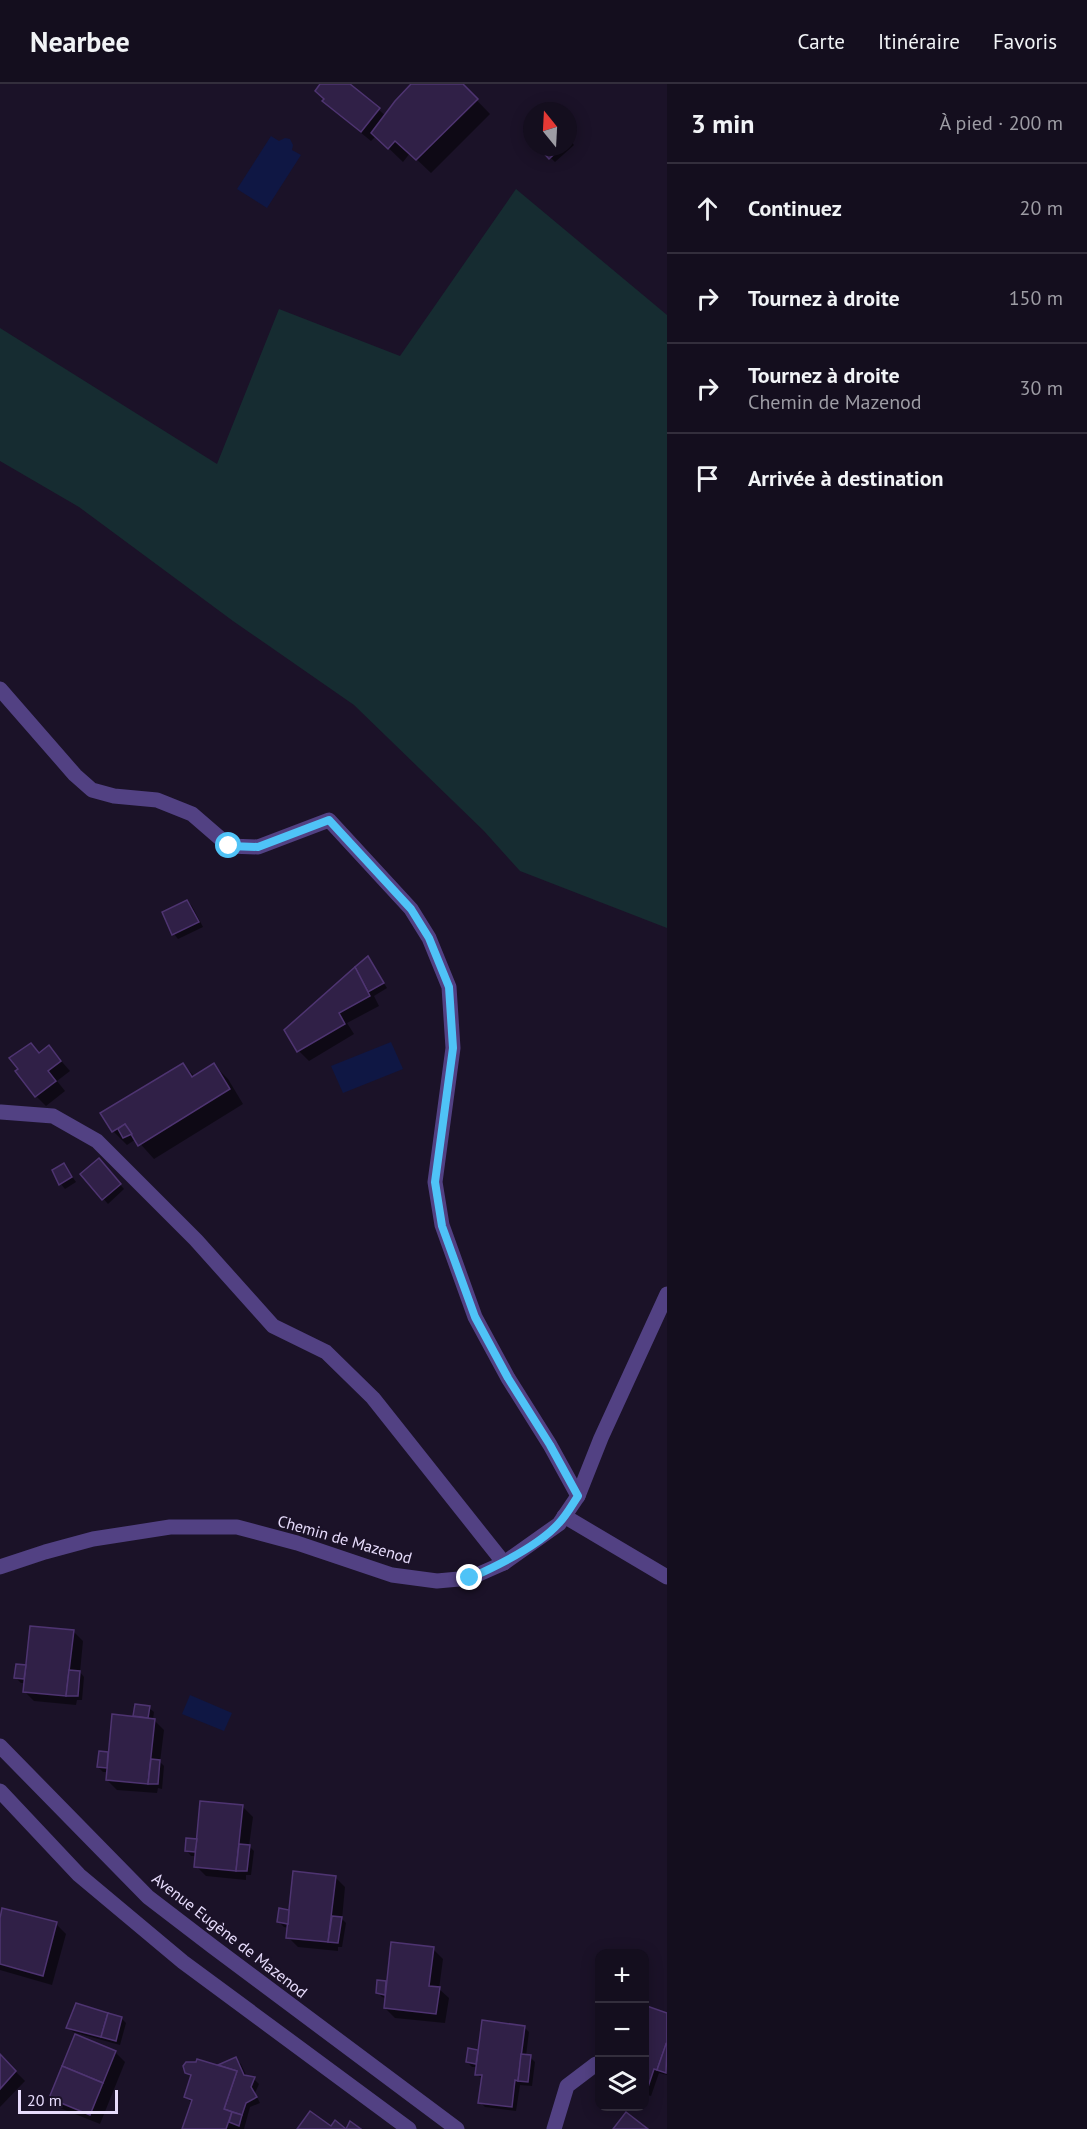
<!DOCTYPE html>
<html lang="fr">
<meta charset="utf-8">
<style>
body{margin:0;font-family:"PT Sans",sans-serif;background:#211c2b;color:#f1f3f6}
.controls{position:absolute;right:18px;bottom:18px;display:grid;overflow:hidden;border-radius:12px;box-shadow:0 3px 15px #0003}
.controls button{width:54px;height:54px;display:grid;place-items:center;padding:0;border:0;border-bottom:2px solid #332e3c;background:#140e1e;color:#f1f3f6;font:30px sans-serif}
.compass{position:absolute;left:523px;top:18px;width:54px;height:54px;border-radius:50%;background:#140e1e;box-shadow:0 3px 15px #0003;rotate:342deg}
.scale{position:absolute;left:18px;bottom:15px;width:100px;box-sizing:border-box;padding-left:6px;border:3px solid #e7dcfc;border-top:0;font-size:16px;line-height:21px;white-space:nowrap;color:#e7dcfc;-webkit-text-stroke:4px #1b1228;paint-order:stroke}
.stop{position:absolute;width:18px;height:18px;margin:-14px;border:4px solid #4fc3f7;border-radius:50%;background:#fff}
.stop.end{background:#4fc3f7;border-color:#fff;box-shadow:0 2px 6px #0008}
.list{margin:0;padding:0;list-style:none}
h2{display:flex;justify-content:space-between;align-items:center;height:78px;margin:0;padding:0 24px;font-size:26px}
h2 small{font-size:20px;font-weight:400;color:#9d9ca4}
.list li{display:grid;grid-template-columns:39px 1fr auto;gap:18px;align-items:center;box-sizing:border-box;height:90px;padding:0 24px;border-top:2px solid #332e3c}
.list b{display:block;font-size:22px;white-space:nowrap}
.list p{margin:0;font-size:20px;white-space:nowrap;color:#9d9ca4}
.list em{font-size:20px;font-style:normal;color:#9d9ca4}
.icon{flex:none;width:33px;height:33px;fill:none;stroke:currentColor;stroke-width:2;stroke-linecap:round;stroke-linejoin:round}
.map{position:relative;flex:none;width:667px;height:2045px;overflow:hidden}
header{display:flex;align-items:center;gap:36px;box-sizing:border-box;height:84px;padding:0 30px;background:#140e1e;border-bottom:2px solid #332e3c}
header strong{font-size:28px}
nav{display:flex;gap:33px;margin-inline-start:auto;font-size:21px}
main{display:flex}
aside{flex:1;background:#140e1e}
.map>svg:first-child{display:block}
</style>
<header>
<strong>Nearbee</strong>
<nav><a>Carte</a><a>Itinéraire</a><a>Favoris</a></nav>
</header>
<main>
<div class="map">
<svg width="667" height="2045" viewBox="0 0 667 2045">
<rect width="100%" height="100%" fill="#1b1228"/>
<path fill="#162c31" d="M516,105l151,126v613l-147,-57 -36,-40 -130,-126 -121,-84 -154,-114 -79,-46v-133l217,136 62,-155 121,47z"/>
<g fill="#0f1744">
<path d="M271,52l8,5 6,-3 5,1 3,6 -1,5 9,5 -34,53 -30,-19z"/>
<path d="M391,958l12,27 -60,24 -12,-27z"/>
<path d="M190,1611l42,18 -8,18 -42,-17z"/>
</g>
<g fill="#0007">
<path d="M322,0h26l38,32 27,-32h48l29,30 -59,59 -21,-20 -7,9 -27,-26 -5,5 -37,-30 -10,-10z"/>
<path d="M568,54l6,7 -19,17 -15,-15h28z"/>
<path d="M187,817l5,5 11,21 -25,12 -4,-5z"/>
<path d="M368,874l19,30 -13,8 5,10 -32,17 7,11 -45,27 -10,-10 -13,-21z"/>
<path d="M49,963l21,24 -13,10 8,10 -19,15 -10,-10z"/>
<path d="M183,980l12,13 19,-12 14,14 15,25 -89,55 -18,-20 -9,6 -14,-14z"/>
<path d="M64,1081l12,17 -11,7 -4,-5z"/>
<path d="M103,1081l21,24 -16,15 -26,-30z"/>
<path d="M73,1547l10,10 -3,31 4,5 -2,23h-5l-1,5 -42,-4 -10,-10 1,-8h-4l-5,-5z"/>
<path d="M149,1624l5,4 -1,7 11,11 -4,32 4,4 -2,23 -4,-1 -1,5 -40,-3 -10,-10 1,-8h-5l-5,-5 10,-13 2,2 28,-38 -3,-2z"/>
<path d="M243,1723l10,10 -4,29 5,5 -3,24h-5v5l-40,-4 -10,-10 1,-10h-6l-4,-5 9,-11z"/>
<path d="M335,1793l10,10 -3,32 4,4 -4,24h-4v4l-40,-4 -10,-10 1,-9 -5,-1 -5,-5z"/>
<path d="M0,1839l56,1 10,10 -14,51 -52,-15z"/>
<path d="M433,1865l10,10 -4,30 10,9 -4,25 -50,-5 -10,-10 1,-10 -4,-1 -5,-5 8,-9 -1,14h2z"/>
<path d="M644,1923l23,8v60l-8,-2 -8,23 -7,-2z"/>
<path d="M121,1934l5,5 -6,22 -47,-13 -5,-5z"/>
<path d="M524,1943l5,5 -3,24 4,1 5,5 -3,24 -12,-1 -4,26 -31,-4 -5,-5 3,-23 -7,-5 1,-7h-5l-5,-5 2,-12 10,1z"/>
<path d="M115,1968l10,10 -25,62 -40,-16 -10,-10z"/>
<path d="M0,1972l25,25 -25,26z"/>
<path d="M236,1975l5,5 6,13 7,2 5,5 -4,9 5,10 -10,4 -6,22h-61l10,-25 -8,-8 7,-18 -6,-6 32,-5z"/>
</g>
<g fill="#302047" stroke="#4e3471" stroke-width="1.5">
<path d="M320,0h30l30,24 -19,24 -39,-31 2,-2 -9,-8z"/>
<path d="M411,0h52l15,15 -62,61 -21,-19 -7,8 -17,-16 24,-32z"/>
<path d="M538,63h24l-13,12z"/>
<path d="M187,816l12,22 -27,13 -10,-23z"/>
<path d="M368,872l16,27 -16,9 -13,-25z"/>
<path d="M355,883l15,29 -31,17 6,11 -48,28 -13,-22z"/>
<path d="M31,959l8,10 10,-8 12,16 -13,10 8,10 -21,16 -20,-26 3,-2 -9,-11z"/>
<path d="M183,979l9,14 22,-14 16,26 -92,57 -13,-22 -13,8 -12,-19z"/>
<path d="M125,1040l7,10 -9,4 -5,-9z"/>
<path d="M99,1074l22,26 -19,16 -22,-26z"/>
<path d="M64,1079l8,14 -13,8 -7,-15z"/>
<path d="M30,1542l44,4 -8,66 -43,-4z"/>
<path d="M16,1580l10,1 -2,14 -10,-1z"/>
<path d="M69,1586l11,1 -2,25h-12z"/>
<path d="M135,1620l15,2 -2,12 -15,-2z"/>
<path d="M112,1630l43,5 -7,65 -42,-4z"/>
<path d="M99,1667l9,1 -1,16 -10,-1z"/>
<path d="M151,1675l9,1 -2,24h-10z"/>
<path d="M200,1717l43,4 -7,66 -42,-4z"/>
<path d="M186,1754l11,1 -2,13 -10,-1z"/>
<path d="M239,1760l11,1 -3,26h-11z"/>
<path d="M293,1787l43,5 -8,66 -42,-4z"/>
<path d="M2,1824l55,14 -14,54 -43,-12v-46z"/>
<path d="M279,1824l10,2 -1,14 -11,-2z"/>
<path d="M332,1832l10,1 -4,26 -10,-1z"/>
<path d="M391,1858l43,5 -5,39 11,1 -4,27 -52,-6z"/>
<path d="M377,1896l9,1 -1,14 -9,-2z"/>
<path d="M76,1919l32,10 -7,24 -35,-9z"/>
<path d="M644,1921l23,8v29l-10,28 -3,-1 -8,24z"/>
<path d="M108,1929l14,4 -6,24 -15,-4z"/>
<path d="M482,1936l43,6 -7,55 -3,-1 -3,27 -34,-4 4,-28h-7z"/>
<path d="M75,1950l41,17 -13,32 -41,-17z"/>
<path d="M666,1960l1,1 -1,28 -9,-3z"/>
<path d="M468,1964l10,2 -2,14 -10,-2z"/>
<path d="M0,1970l16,17 -16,18z"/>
<path d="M521,1970l10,1 -3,27 -10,-1z"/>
<path d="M236,1973l8,18 11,2 -4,10 6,10 -11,6 -4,12 -18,-6 13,-38 -19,-6z"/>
<path d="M197,1975l40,12 -13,38 8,3 -6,17h-44l10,-29 -8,-3 7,-22 -6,-2 -2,-7 3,-4h10z"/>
<path d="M62,1982l41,17 -13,32 -41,-17z"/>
<path d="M310,2027l21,15 4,-6 11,9h-49z"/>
<path d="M232,2028l10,3 -3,11 -10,-4z"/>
<path d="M626,2028l22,17h-35z"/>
<path d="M350,2037l11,8h-15z"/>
</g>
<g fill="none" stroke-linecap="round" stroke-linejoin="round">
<g stroke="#524183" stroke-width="15">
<path d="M0,605l75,86 17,15 22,6 43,4 35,14 37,32 29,1 71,-27 82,89 18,29 20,49 4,61 -18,134 7,43 33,92 33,61 42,67 28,51"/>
<path d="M1,1028l52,4 44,25 99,99 77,86 53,26 47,46 131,165"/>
<path d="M564,1432l103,61"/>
<path d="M0,1483l45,-15 48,-13 77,-12h67l60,16 95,32 45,6 33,-3 34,-15 55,-39 19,-28 23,-58 66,-144"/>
<path d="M0,1662l148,151 64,49 245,183"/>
<path d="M0,1707l79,84 104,87 226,167"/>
<path d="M554,2045l13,-43 29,-22"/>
</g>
</g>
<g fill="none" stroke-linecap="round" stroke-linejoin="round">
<path stroke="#4fc3f7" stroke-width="8" d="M229,762l29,1 71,-27 82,89 18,29 20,49 4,61 -18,134 7,44 33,91 33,61 42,67 28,51c-6,9 -12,20 -19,27 -20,23 -62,43 -89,55"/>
</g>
<g text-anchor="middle" stroke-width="4.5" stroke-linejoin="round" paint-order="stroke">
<g font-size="16" fill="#e7dcfc" stroke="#1b1228">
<text transform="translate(345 1455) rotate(16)" y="6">Chemin de Mazenod</text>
<text transform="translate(230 1851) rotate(38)" y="6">Avenue Eugène de Mazenod</text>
</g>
</g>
</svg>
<div class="controls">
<button>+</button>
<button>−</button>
<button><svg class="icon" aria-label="layers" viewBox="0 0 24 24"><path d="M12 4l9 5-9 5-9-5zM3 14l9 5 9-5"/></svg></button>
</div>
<svg class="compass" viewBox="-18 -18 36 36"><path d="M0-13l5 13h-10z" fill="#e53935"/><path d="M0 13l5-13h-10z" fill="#9d9ca4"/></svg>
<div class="scale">20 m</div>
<div class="stop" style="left:229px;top:762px"></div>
<div class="stop end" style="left:470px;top:1494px"></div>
</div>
<aside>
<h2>3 min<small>À pied · 200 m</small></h2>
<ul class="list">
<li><svg class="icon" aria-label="ahead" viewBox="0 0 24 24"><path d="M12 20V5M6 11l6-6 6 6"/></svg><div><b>Continuez</b></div><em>20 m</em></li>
<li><svg class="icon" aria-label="right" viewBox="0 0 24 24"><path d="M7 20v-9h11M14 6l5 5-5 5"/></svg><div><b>Tournez à droite</b></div><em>150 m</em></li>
<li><svg class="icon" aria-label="right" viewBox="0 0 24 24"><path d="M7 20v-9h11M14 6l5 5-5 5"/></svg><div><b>Tournez à droite</b><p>Chemin de Mazenod</p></div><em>30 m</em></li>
<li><svg class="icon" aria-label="arrive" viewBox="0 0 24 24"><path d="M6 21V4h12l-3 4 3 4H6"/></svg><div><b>Arrivée à destination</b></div></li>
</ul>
</aside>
</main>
